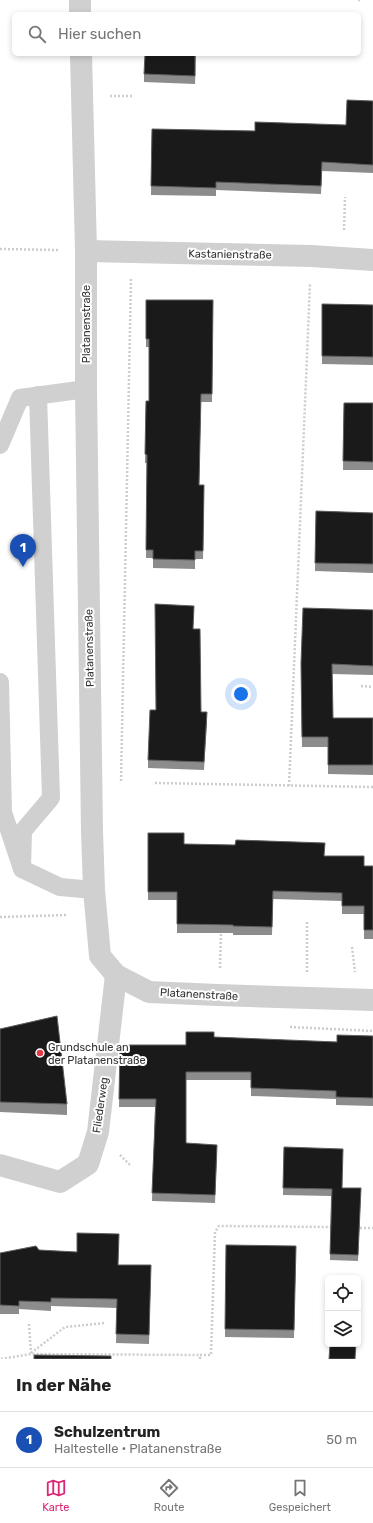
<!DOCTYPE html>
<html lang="de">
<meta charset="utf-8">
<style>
body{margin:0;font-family:Rubik,sans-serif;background:#f6f6f6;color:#222}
.controls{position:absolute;right:12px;bottom:12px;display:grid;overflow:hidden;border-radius:6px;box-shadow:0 2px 6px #0003}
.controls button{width:36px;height:36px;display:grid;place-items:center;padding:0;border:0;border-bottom:1px solid #e0e0e0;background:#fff;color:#222;font:20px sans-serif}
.you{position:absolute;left:241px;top:694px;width:14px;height:14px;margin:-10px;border:3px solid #fff;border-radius:50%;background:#1a73e8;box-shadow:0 0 0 6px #1a73e833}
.badge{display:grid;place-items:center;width:26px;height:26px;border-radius:50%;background:#db2777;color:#fff;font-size:13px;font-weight:700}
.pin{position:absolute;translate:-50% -33px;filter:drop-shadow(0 1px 2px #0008)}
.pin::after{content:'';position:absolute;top:21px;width:14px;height:12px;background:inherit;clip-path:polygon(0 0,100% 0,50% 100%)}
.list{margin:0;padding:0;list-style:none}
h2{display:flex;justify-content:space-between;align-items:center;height:52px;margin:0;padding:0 16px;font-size:17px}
h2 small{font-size:13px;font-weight:400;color:#767676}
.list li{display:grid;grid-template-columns:26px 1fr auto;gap:12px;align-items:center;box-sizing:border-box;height:56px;padding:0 16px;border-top:1px solid #e0e0e0}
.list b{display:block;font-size:15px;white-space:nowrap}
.list p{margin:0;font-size:13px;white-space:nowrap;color:#767676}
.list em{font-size:13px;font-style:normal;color:#767676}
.icon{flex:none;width:22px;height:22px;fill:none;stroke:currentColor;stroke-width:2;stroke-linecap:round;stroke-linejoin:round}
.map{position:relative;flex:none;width:373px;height:1359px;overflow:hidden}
.search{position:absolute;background:#fff;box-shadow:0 2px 6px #0003;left:12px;right:12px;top:12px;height:44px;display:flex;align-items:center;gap:10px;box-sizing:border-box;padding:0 14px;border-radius:6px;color:#767676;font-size:15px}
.sheet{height:108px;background:#fff}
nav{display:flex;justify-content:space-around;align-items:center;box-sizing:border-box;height:56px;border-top:1px solid #e0e0e0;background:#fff;font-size:11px;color:#767676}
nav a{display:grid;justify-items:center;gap:2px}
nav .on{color:#db2777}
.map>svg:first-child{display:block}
</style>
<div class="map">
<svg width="373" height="1359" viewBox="0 0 373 1359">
<rect width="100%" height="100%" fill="#fff"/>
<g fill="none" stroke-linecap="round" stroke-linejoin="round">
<g stroke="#cdcdcd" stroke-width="2.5" stroke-dasharray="2 2" stroke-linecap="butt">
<path d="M358,0h2"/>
<path d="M110,96h23"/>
<path d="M344,230l1,-33"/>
<path d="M0,249l59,1"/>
<path d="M361,686l12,1"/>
<path d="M121,781l10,-503"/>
<path d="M155,783l218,4"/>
<path d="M289,786l21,-502"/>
<path d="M0,917l67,-2"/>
<path d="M352,947l3,25"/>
<path d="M220,968l1,-37"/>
<path d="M307,972v-52"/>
<path d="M290,1027l83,4"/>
<path d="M120,1155l11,11"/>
<path d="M356,1228h17"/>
<path d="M29,1324l2,29"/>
<path d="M31,1353l34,-26 40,-4"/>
<path d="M1,1359l30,-5 169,1"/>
<path d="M200,1359v-4h11l4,-123 4,-6 114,1"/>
</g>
<g stroke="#d0d0d0" stroke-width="18">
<path d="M0,445l20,-47 66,-9"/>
<path d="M0,682l3,130 19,57 38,18 34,3"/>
<path d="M22,869l1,-38 28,-33 -13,-403"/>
</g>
<g stroke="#d0d0d0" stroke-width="22">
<path d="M80,0v14"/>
<path d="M81,54l5,197v138l6,442 2,59 6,66 16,19 33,17 68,3 156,5"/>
<path d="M86,251l225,5 62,4"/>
<path d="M0,1165l60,17 28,-18 10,-32 18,-157"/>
</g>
</g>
<g fill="#8c8c8c">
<path d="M196,54l-1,30 -51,-2v-8z"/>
<path d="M373,101v72l-51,-2 -1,23 -105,-4v6l-65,-1 1,-66 103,2 91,-6z"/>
<path d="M146,300h67l-1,102h-11l-2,83h5l-1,74h-8v10l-42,-1v-10h-7l1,-95h-2l1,-62h3v-54h-3z"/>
<path d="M322,304l51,1v60l-51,-1z"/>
<path d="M344,403h29v67h-30z"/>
<path d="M316,511l57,2v60l-58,-2z"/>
<path d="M373,610v65l-41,-1 1,44h40v57l-45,-1v-27h-26l-1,-84z"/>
<path d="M194,629l7,83 6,9 -3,49 -56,-2v-8l8,-50z"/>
<path d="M148,833l36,11 141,12 39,10h9v73h-9v-25h-22v-13l-69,-2 -1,36h-39v-2h-56v-33h-29z"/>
<path d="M0,1029l67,75v11l-67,-3z"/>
<path d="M373,1036v70l-37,-1v-6l-85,-3v-16h-65v63l31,10 -2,50 -63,-2 3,-94h-36l1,-62h66l28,-8 123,5z"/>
<path d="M284,1147l58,41h19l-3,73 -28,-1 1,-64 -48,-1z"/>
<path d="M296,1246l-2,92 -69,-1v-8z"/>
<path d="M39,1250l79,15h33l-2,79 -33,-1 1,-35 -66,-2v5l-32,-2v5h-19v-61z"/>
</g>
<g fill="#1a1a1a" stroke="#5f5f5f">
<path d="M145,54h50v22l-51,-2z"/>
<path d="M347,100l26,1v64l-51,-3 -1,24 -105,-4v6l-65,-2 1,-57 103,2v-9l91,3z"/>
<path d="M146,300h67l-1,94h-11l-2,91h5l-1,66h-8v9l-42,-1v-9h-7l1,-95 -2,-1 1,-53h3v-62h-3z"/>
<path d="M322,304l51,1v52l-51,-1z"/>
<path d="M344,403h29v59l-30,-1z"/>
<path d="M316,511l57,2v51l-58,-1z"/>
<path d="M155,604l39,2 -1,23h7l1,83h6l-3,50 -56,-2 2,-50h6z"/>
<path d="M303,608l70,2v56l-41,-2 1,54h40v47h-45v-28h-26l-1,-74z"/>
<path d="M148,833h36v11l51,1 1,-5 89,3 -1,13h40v10h9v64h-9v-24h-22v-13l-69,-2 -1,36 -39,-1v-1l-56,-1v-32h-29z"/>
<path d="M57,1016l10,88 -67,-2v-73z"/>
<path d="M186,1032h28v5l123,5v-7l36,1v62l-37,-1v-6l-85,-3v-16h-65v71l31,2 -2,50 -63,-2 4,-94h-37l1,-54h66z"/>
<path d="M284,1147l59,2 -1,39h19l-3,67 -28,-1 2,-65 -49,-1z"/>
<path d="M77,1233l42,1 -1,31h33l-2,70 -33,-1 1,-35 -66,-1v4l-32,-1v5l-19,-1v-52l36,-7 3,4 38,2z"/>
<path d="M226,1245l70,1 -2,84 -69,-1z"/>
<path d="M330,1344h26l-1,15h-26z"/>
<path d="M34,1355l77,1v3h-77z"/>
</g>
<circle fill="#e63946" stroke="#fff" stroke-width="1.5" cx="40" cy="1053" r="4"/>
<g text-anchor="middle" stroke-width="4" stroke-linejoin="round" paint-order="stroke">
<g font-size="11" fill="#333" stroke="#fff">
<text transform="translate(230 254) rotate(1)" y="4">Kastanienstraße</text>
<text transform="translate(86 324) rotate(-90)" y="4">Platanenstraße</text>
<text transform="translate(89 648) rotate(-91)" y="4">Platanenstraße</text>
<text transform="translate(199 994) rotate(3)" y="4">Platanenstraße</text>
<text transform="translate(100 1105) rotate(-82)" y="4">Fliederweg</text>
</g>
<g font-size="11" fill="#333" stroke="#fff" text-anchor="start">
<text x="48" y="1051">Grundschule an<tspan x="48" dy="13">der Platanenstraße</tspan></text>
</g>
</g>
</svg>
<div class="controls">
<button><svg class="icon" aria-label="locate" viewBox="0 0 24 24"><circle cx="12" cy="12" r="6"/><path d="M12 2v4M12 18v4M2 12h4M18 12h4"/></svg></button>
<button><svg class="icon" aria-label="layers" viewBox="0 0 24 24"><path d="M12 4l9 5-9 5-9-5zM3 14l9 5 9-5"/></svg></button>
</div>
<div class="you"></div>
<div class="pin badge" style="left:23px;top:567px;background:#1a4fb4">1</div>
<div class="search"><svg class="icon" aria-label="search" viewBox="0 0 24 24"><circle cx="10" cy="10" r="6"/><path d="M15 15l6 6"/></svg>Hier suchen</div>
</div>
<section class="sheet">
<h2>In der Nähe<small></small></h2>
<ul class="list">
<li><span class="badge" style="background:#1a4fb4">1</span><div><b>Schulzentrum</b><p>Haltestelle · Platanenstraße</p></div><em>50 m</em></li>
</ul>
</section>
<nav>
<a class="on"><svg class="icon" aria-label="map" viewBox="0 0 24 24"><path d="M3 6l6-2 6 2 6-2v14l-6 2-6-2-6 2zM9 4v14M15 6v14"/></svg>Karte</a>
<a><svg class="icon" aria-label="directions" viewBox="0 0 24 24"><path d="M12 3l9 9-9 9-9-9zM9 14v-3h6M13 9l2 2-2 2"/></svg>Route</a>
<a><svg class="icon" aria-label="saved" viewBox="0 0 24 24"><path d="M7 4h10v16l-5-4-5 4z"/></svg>Gespeichert</a>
</nav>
